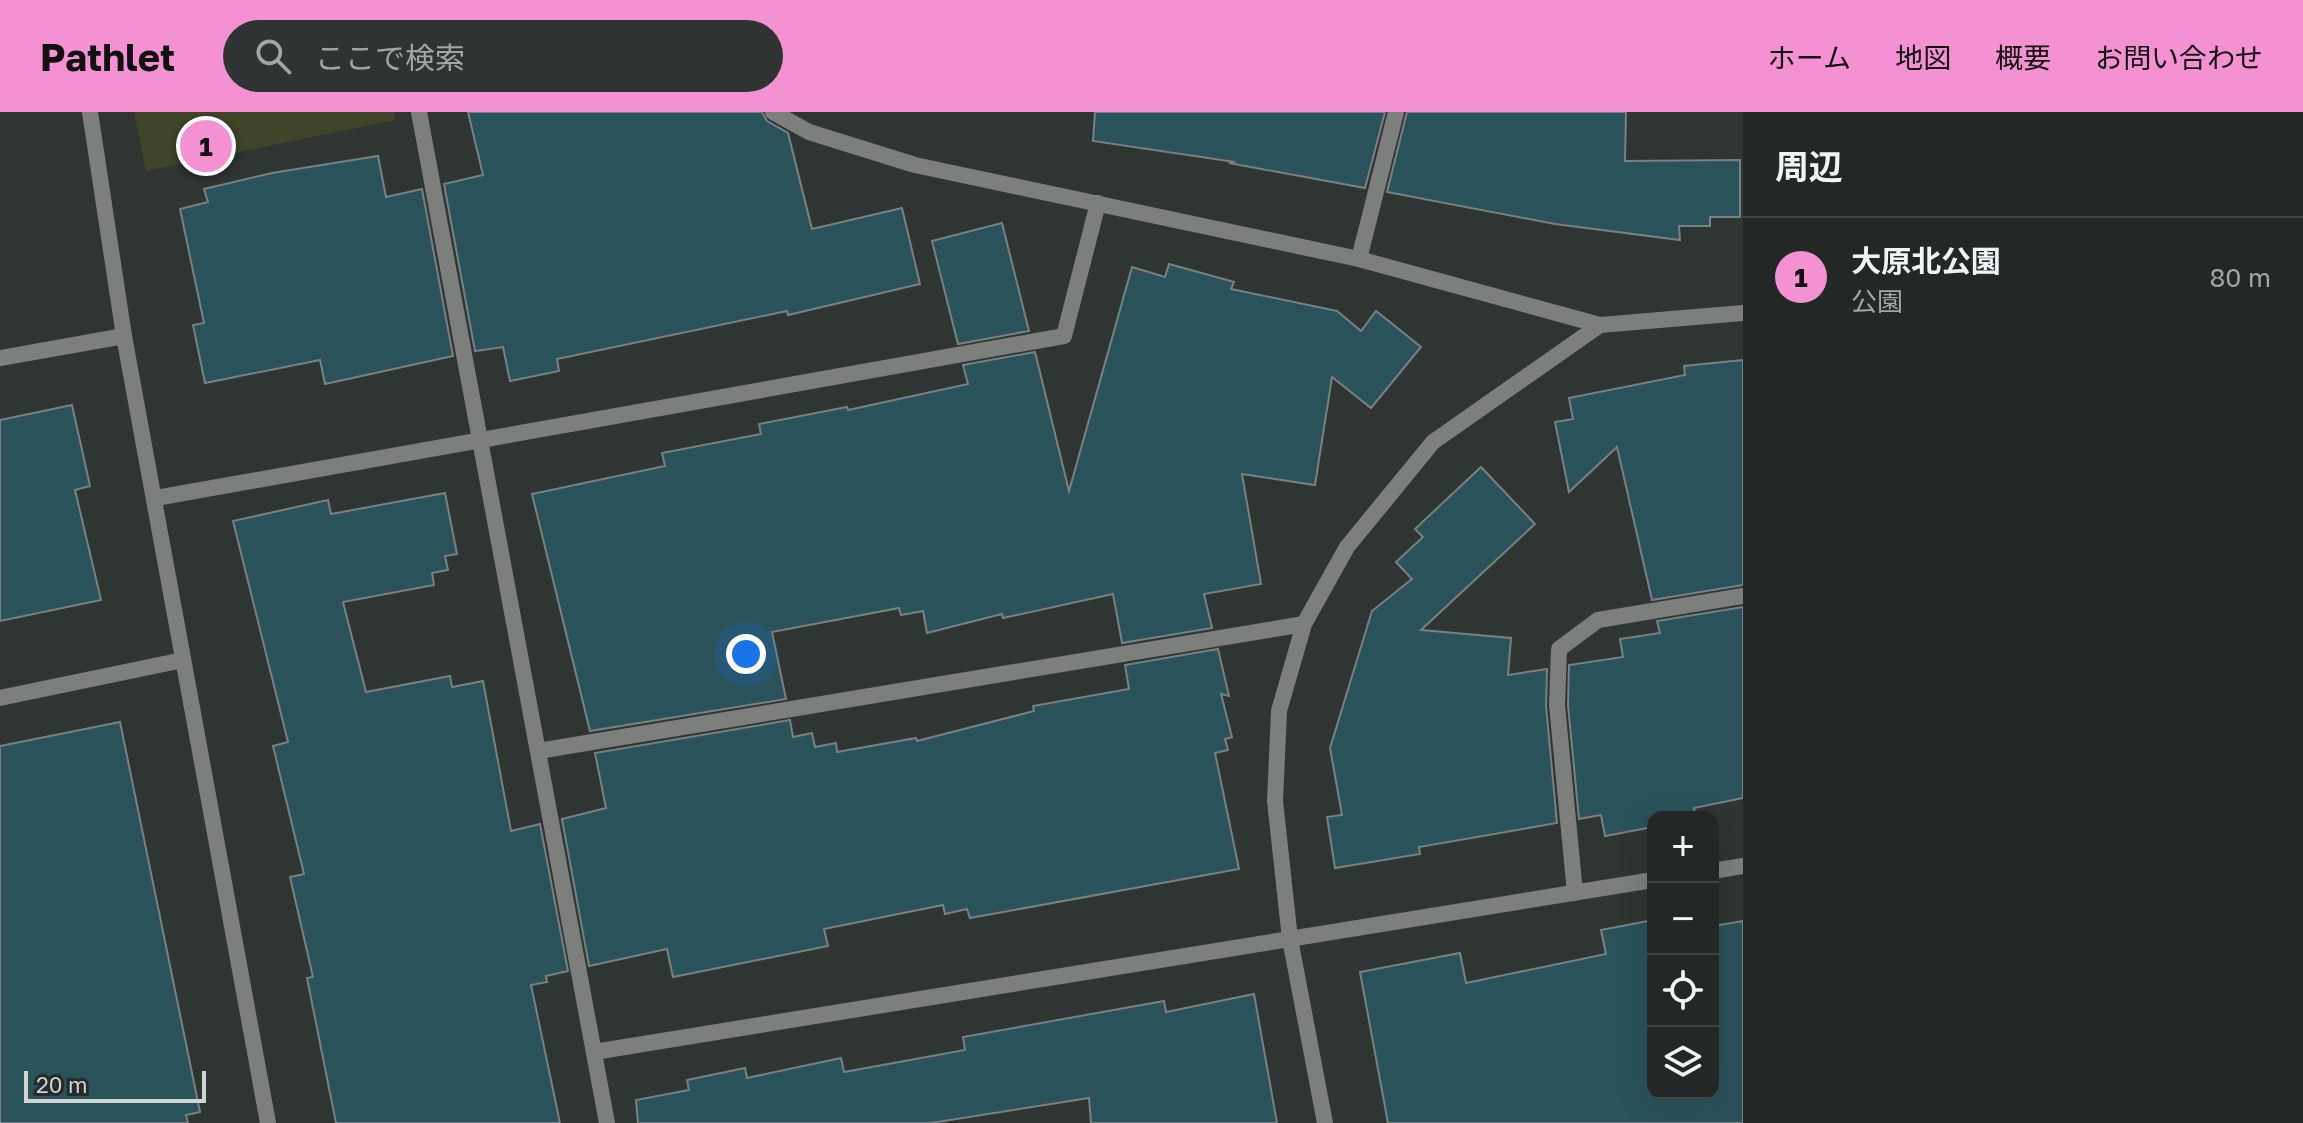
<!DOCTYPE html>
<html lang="ja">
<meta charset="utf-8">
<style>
body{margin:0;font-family:"Golos Text","Noto Sans JP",sans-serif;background:#2f3432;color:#f1f3f6}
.controls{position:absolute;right:24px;bottom:24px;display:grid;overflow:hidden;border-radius:16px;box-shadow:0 8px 32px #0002}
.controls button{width:72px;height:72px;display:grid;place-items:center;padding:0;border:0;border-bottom:2px solid #404443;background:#232826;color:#f1f3f6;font:40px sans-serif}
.scale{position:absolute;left:24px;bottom:20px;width:182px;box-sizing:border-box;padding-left:8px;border:4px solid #d0d4d3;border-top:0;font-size:22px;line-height:28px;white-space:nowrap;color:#d0d4d3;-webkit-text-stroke:6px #252b29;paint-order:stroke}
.you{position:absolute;left:746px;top:542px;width:28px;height:28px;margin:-20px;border:6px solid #fff;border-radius:50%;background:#1a73e8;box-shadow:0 0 0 12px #1a73e833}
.badge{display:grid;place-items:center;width:52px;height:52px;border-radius:50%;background:#f491d3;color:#111;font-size:26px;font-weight:700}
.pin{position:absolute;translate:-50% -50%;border:4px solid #fff;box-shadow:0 2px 8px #0006}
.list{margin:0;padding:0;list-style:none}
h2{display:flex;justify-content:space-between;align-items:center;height:104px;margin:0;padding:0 32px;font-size:34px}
h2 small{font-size:26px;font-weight:400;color:#a3a6a7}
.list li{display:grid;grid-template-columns:52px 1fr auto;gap:24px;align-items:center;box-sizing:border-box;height:120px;padding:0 32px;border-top:2px solid #404443}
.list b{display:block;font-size:30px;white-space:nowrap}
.list p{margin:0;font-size:26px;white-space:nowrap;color:#a3a6a7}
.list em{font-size:26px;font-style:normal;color:#a3a6a7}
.icon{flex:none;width:44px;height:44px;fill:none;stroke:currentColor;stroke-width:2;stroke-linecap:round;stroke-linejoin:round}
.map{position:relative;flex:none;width:1743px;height:1011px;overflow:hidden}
header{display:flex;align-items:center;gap:48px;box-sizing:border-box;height:112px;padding:0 40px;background:#f491d3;color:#111}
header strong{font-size:38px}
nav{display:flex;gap:44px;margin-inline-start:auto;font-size:28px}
.search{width:560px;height:72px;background:#2f3432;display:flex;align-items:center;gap:20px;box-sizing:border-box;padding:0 28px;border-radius:44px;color:#a3a6a7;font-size:30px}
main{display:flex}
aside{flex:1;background:#232826}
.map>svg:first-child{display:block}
</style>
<header>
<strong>Pathlet</strong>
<div class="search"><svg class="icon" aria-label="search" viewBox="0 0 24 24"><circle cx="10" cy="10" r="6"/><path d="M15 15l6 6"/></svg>ここで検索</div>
<nav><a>ホーム</a><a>地図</a><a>概要</a><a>お問い合わせ</a></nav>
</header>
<main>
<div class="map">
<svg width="1743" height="1011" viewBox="0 0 1743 1011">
<rect width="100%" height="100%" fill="#2f3533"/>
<path fill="#404429" d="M134,0h260l1,8 -249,51z"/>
<g fill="#2a525a" stroke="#798082" stroke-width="2">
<path d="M468,0h294l5,9 21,12 24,96 90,-21 18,76 -132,31 -1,-4 -230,48 2,12 -49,10 -7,-34 -28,4 -31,-167 39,-9z"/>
<path d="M1095,0h290l-20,76 -136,-25 6,-1 -142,-21z"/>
<path d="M1407,0h219l-1,49 115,-1v57h-30v9h-31l1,14 -125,-16 -168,-32z"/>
<path d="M378,44l8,41 36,-8 31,167 -128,28 -5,-24 -115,23 -12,-58 11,-2 -24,-114 28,-7 -4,-13 68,-16z"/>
<path d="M1002,111l27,108 -71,13 -26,-103z"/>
<path d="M1169,152l65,18 -3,7 106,22 24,20 15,-20 45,36 -50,61 -39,-31 -17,108 -73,-11 19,110 -57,10 8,34 -90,15 -9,-49 -110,24 -1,-4 -75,19 -4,-22 -22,4 -2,-7 -127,24 14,67 -196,32 -58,-237 133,-28 -3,-13 99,-19 -2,-10 88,-17 1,3 120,-26 -5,-19 72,-13 34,139 63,-224 33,10z"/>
<path d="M1743,248v225l-91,15 -35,-153 -48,45 -14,-70 18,-3 -4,-21 116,-23 -1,-9z"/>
<path d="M72,293l18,81 -15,4 26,110 -101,21v-201z"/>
<path d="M1481,355l54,57 -114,106 90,8 -3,37 39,-6 -1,37 11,117 -138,24 1,7 -85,14 -8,-51 15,-2 -12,-67 42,-137 40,-32 -16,-17 27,-25 -8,-8z"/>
<path d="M445,381l12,61 -12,2 3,14 -16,3 2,12 -91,17 23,90 84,-16 2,11 31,-6 28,150 29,-7 28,147 -22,5 1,6 -16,3 29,138h-224l-29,-145 6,-1 -23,-100 14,-3 -31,-128 15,-4 -55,-221 95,-21 3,14z"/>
<path d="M1743,495v191l-49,10 2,9h-43v10l-48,9 -4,-21 -22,4 -11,-114 1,-40 54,-8 -3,-18 40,-6 -3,-12z"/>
<path d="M1218,537l11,47 -8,-2 11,43 -7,2 3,11 -13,3 24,116 -269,49 -3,-9 -22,5 -2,-9 -119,24 4,17 -155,31 -6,-28 -78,17 -27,-147 44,-11 -11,-55 195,-33 3,17 19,-4 3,14 21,-4 1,9 79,-14 1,3 117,-30 -1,-5 96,-17 -4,-24z"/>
<path d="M120,610l80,390 -14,3 2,8h-188v-377z"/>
<path d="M1653,808v173h60v-167l30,-5v202h-355l-28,-151 100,-19 6,30 140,-29 -5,-24z"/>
<path d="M1254,882l23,129h-186l-2,-25 -158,25h-293l-2,-23 53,-10 -2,-10 58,-12 2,10 94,-20 3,14 121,-22 -2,-13 201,-36 2,11z"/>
</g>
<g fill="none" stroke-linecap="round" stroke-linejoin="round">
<g stroke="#7d7f7d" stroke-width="16">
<path d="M90,0l34,224 144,787"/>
<path d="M419,0l188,1011"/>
<path d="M1359,147l37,-147"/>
<path d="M156,386l908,-162 34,-133"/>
<path d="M0,586l183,-38"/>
<path d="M538,639l766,-127"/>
<path d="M1713,759l30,-5"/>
<path d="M1575,781l-18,-188 2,-56 39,-29 145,-24"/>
<path d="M594,940l1059,-172"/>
</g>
<g stroke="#7d7f7d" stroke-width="16">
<path d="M773,0l36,20 106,33 444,94 241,66 143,-12"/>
<path d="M0,246l124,-22"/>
<path d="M1325,1011l-35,-184 -15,-138 4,-90 25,-87 43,-77 86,-105 167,-117"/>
</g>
</g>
</svg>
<div class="controls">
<button>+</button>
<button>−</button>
<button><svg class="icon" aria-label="locate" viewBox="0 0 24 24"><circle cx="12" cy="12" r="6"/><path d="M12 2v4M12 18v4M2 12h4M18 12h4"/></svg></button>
<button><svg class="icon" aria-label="layers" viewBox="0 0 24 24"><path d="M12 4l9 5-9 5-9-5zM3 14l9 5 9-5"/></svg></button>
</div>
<div class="scale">20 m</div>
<div class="you"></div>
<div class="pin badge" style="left:206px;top:34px">1</div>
</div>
<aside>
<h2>周辺<small></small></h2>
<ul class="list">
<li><span class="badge">1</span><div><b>大原北公園</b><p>公園</p></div><em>80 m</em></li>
</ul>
</aside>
</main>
